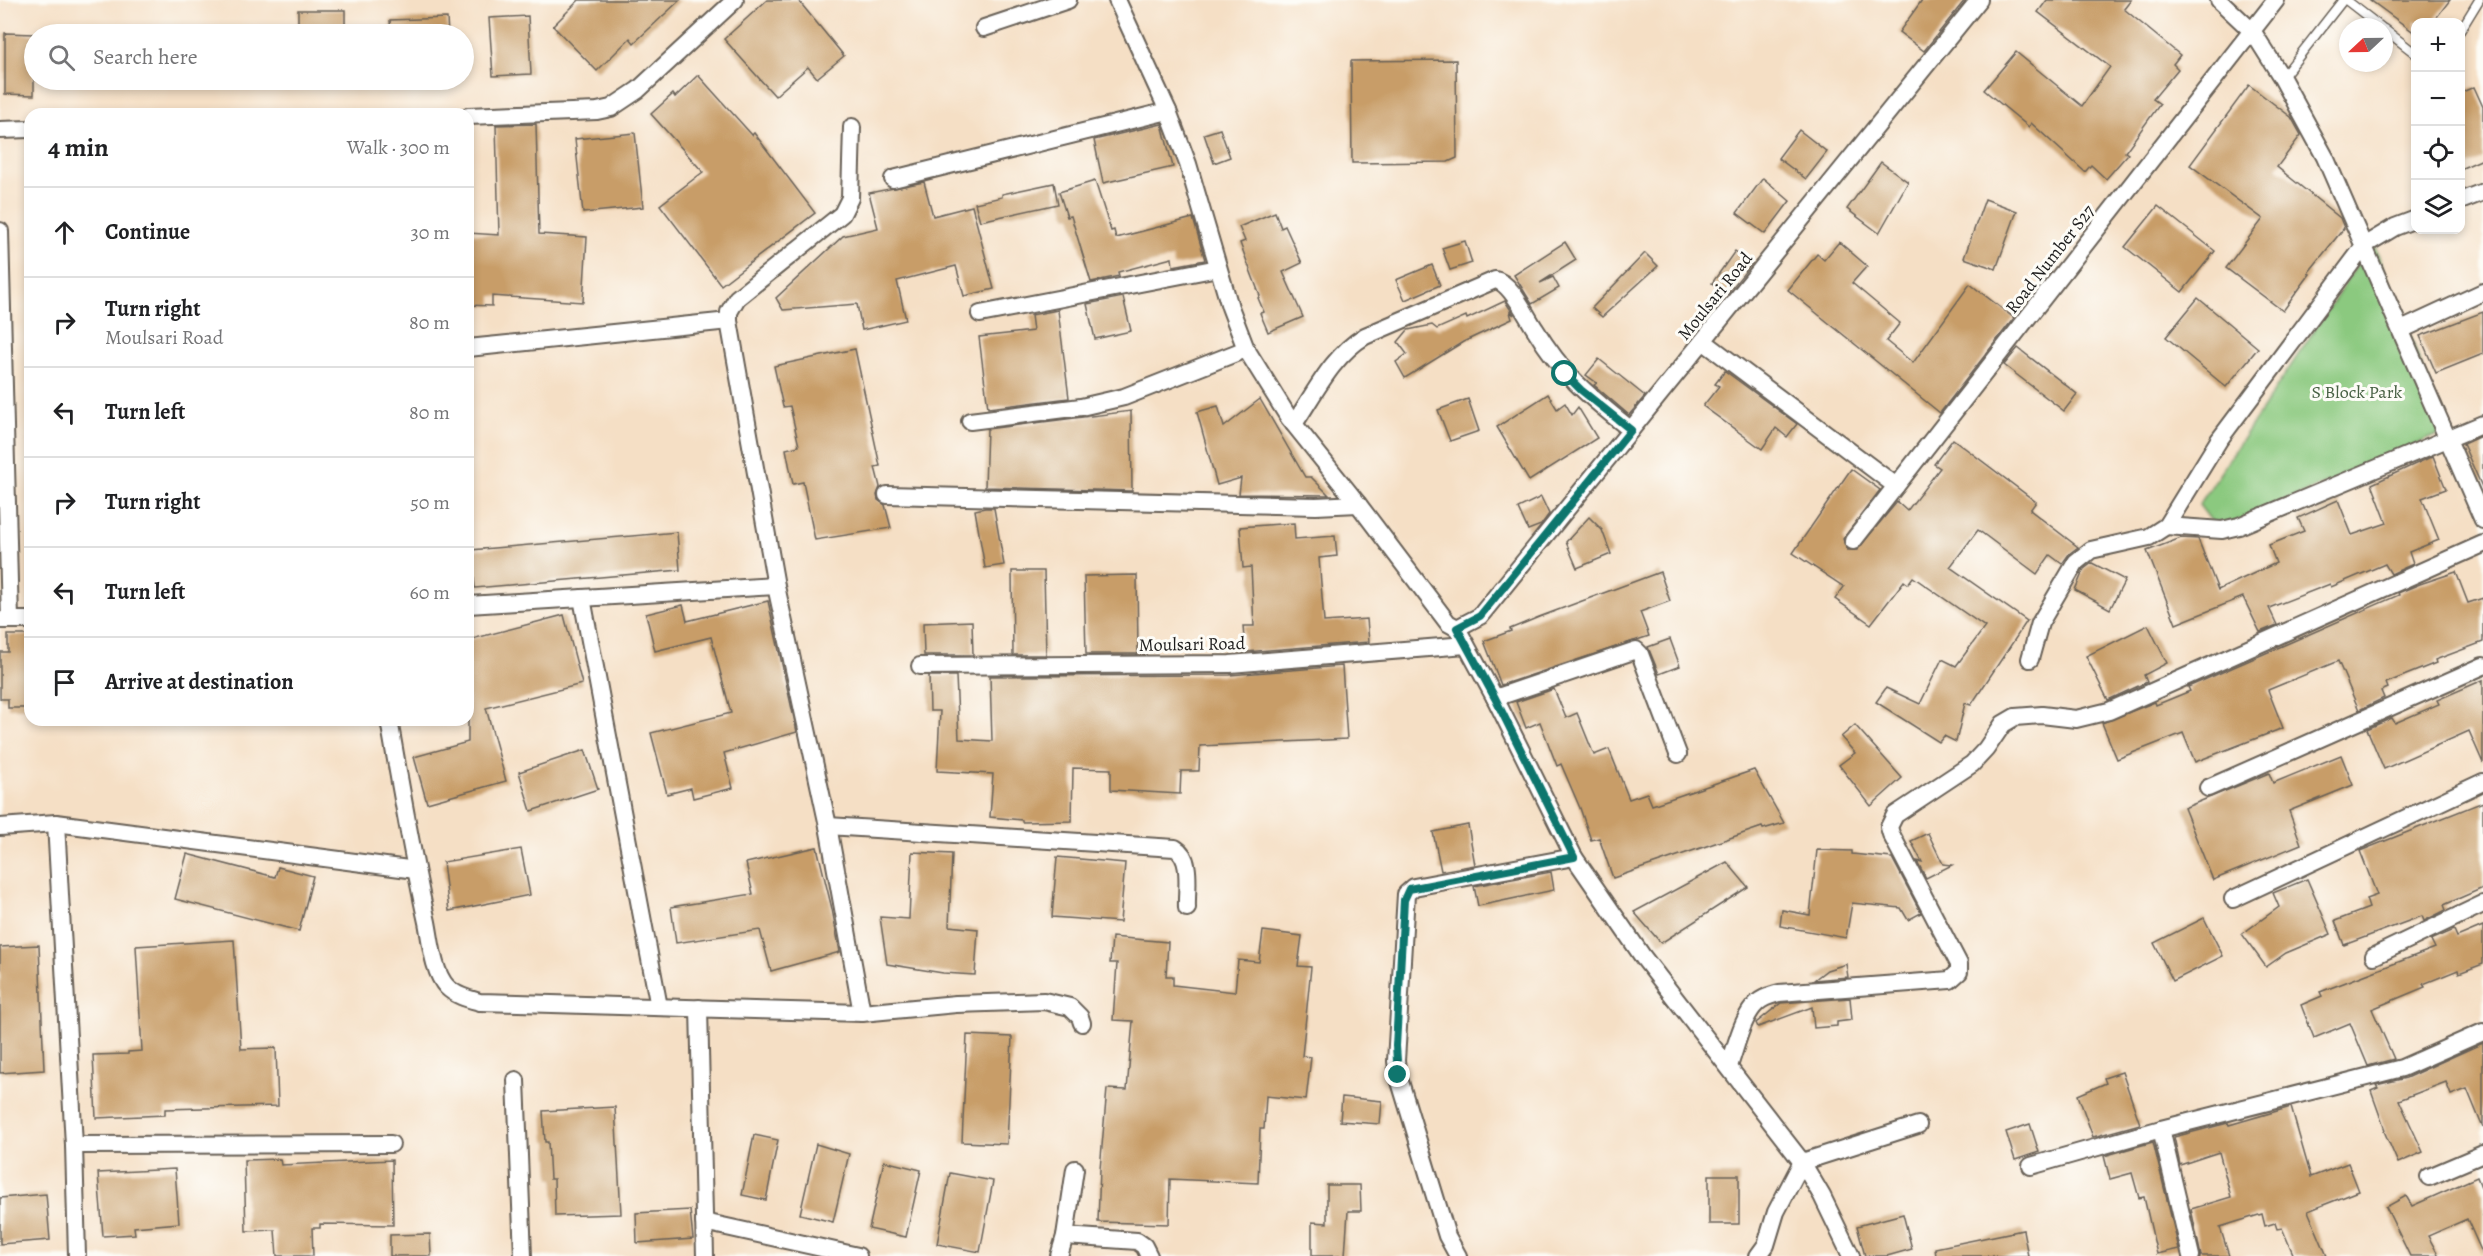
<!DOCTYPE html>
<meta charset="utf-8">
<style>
body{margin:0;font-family:Alegreya,serif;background:#f6f6f6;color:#202124}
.controls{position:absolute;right:18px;top:18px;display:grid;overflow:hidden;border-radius:12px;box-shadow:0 3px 9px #0003}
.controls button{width:54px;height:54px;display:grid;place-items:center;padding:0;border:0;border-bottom:2px solid #e0e0e0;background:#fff;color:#202124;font:30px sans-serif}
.compass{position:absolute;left:2339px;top:18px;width:54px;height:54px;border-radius:50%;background:#fff;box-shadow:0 3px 9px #0003;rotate:248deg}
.stop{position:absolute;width:18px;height:18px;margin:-14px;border:4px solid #0f766e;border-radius:50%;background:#fff}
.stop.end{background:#0f766e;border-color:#fff;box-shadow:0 2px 6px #0008}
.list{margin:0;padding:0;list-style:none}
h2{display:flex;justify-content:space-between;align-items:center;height:78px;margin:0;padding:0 24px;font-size:26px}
h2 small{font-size:20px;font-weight:400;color:#757577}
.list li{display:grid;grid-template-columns:39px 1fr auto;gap:18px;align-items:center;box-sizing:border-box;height:90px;padding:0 24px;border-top:2px solid #e0e0e0}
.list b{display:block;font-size:22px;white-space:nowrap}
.list p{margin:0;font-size:20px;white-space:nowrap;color:#757577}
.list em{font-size:20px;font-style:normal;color:#757577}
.icon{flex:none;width:33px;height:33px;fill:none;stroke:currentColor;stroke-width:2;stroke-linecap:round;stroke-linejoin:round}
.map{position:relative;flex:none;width:2483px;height:1256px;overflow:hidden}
.search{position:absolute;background:#fff;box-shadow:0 3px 9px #0003;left:24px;top:24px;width:450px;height:66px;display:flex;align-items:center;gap:15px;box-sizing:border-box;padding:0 21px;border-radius:33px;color:#757577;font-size:22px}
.panel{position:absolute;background:#fff;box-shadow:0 3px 9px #0003;left:24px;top:108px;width:450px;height:618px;border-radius:18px}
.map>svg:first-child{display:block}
</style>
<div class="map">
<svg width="2483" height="1256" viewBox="0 0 2483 1256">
<rect width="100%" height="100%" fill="#fdfcf7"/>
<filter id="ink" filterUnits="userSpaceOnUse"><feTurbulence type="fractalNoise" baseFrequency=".0167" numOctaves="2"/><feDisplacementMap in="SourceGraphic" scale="12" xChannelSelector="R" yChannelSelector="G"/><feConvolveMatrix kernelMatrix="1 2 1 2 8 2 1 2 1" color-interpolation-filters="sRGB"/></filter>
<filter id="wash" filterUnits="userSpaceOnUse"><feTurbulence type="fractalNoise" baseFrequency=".008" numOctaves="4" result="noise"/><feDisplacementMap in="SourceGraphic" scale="24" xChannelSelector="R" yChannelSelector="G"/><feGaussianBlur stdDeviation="1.35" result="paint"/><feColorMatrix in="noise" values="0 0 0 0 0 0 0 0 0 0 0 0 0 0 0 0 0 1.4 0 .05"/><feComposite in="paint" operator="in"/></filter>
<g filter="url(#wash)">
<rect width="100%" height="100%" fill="#f5dfc5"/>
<path fill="#8bc97f" stroke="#54724e" stroke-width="1.5" d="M2373,241l74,190 -229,99 -19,-25z"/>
<g id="blocks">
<g fill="#c89d68">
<path d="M579,0h101l-46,43 -4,-5 -33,33 -44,-45z"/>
<path d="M767,0h31l46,56 -27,22 -9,-11 -33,29 -51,-57z"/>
<path d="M1922,0h43l-41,51 -25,-19z"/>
<path d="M2047,0h84l-7,9 56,46 -7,9 5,5 -25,30 7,5 -35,48 3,2 -22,25 -15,-14 -6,7 -54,-49 -2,4 -45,-37 32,-38 66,54 28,-39 -72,-55z"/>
<path d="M2370,0h80l-17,22h-18v11z"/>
<rect x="298" y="10" width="47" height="24"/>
<path d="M528,16l3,58 -38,2 -4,-58z"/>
<path d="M447,18l1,16h-57l-1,-14z"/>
<path d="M5,33l29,1v61l-29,-1z"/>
<path d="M1456,60l1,98 -9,4 -96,1 -1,-102z"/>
<path d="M698,75l54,60 2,-2 61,80 -94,72 -61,-80 43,-33 -52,-58 22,-20 2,3z"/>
<path d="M2249,85l42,32 10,18 -24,32 63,51 4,10 -36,45 2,1 -27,37 -57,-43 37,-49 -73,-54z"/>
<path d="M2474,87l9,20v52l-23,10v-76z"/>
<path d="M536,124l3,110 48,3 -4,65 -91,-6v10l-24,-1v-72l31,2 -3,-110z"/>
<path d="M1162,124l11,43 -70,16 -9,-43z"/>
<path d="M1220,129l10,28 -16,6 -10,-29z"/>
<path d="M1799,130l28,22 -21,27 -28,-21z"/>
<path d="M635,133l8,74 -60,6 -8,-74z"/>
<path d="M1881,162l27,20 -29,51 -32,-24z"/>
<path d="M1763,178l27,23 -25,33 -28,-21z"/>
<path d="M1095,181l16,50 3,-1 2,8 77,-20 12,42 -32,6 -1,-8 -54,14 1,4 -28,6 -20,-66 -4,1 -8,-25z"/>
<path d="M924,182l9,34 39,-10 22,83 -30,7 -8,-30 -59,15 9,39 -44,10 -5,-26 -74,6 -7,-12 67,-62 35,-8 -9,-35z"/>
<path d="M1054,183l4,21 -78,17 -5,-18 27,-6v-3z"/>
<path d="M1985,199l32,12 -21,58 -32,-11z"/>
<path d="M2158,206l57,45 -33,41 -57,-45z"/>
<path d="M1275,212l6,16 4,-2 17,37 -19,9 20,45 -35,15 -8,-19 4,-1 -6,-14 2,-2 -20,-53 5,-2 -6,-14z"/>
<path d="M1465,241l7,22 -22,7 -8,-22z"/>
<path d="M1565,242l11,18 -36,23 13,-6 6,11 -27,16 -18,-29z"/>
<path d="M1839,242l28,24 -15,17 48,40 -14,18 27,22 57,-79 44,34 -74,95 -152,-123 29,-36 7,6z"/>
<path d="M1735,251l17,12 -25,31 -15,-11z"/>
<path d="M1645,253l13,13 -56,51 -10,-9z"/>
<path d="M1432,265l8,20 -35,15 -9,-20z"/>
<path d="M1123,297l8,34 -36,8 -8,-35z"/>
<path d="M2198,298l60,50 -32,39 -60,-50z"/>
<path d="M1505,301l9,14 -4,-3 2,7 -49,23 -58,36 -9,-16 11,-8 -9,-12 10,-12 24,-5 5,4 29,-13 1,3z"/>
<path d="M1058,310l11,88 -81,10 -9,-71 54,-6 -2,-16z"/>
<path d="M2483,312v42l-47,19 -16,-37z"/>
<path d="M2018,348l59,46 -13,17 -60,-46z"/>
<path d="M855,349l25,117 -5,1 5,20 -3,8 1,5 7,5 6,23 -76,12 -12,-58 -10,2 -7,-35 13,-3 -9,-40 -7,1 -9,-41z"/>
<path d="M1599,359l46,37 -16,19 -35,-30 3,-2 -11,-8z"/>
<path d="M1725,371l72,53 -10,13 -11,-9 -14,21 -59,-43 16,-20 -4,-2z"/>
<path d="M1548,394l9,15 8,-6 7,12 6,-8 19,31 -68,43 -32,-54z"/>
<path d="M1260,399l45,78h6l18,18 -90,-1 2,-16 -24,7 -20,-73 21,-6 6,21z"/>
<path d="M1468,399l11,32 -29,10 -12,-31z"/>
<path d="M1131,411l1,80 -147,-4 2,-58z"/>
<path d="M2483,435v54l-20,-45z"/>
<path d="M1953,439l83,63 -6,8 48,37 -9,7 -7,10 -12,-9 -13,19 -59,-44 -28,37 77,54 -56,84 -6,-2 -9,39 -12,-6 -5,6 -63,-40 10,-14 34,16 22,-45 14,7 29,-39 -72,-50 -5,7 -4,-3 -33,43 -36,-25 9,-12 -51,-34 58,-84 29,21 -37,49 4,11h10l40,-48 10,9 33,-43 -6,-4z"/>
<path d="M2433,456l13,33 -24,9 17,42 -30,12 4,12 -22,10 -6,-10 -54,23 -1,-3 -61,24 8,17 -17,7 -17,-35 -67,27 -29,-73 34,-13 17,1 20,51 58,-27 -7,-18 35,-14 -6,-13 40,-18 14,35 35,-12 -15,-39z"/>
<path d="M1541,497l8,17 -8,11 -13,5 -10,-22z"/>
<path d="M985,508h9l10,57 -19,3 -10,-58z"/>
<path d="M1589,517l13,13 9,24 -34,14 -11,-26z"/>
<path d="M1294,523l1,16 40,-3 2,20 -18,2 5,64 43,-3 2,23 -124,10 -2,-26h11l-3,-59 -8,1 -3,-41z"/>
<path d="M677,532l3,38 -205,18 -4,-38z"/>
<path d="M2092,563l33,17 -15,29 -35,-19 9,-21z"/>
<path d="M1012,571h32l2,84h-33z"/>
<path d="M1660,572l10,29 -30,11 9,24 -148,49 -17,-44 27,-10 -1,-2 29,-12z"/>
<path d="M2456,572l12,31 15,-5v44l-48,18 1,3 -50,20 2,5 -7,3 3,7 -25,12 -21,-49 -70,29 15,38 -88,34 -12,-29 -66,26 -15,-36 53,-21 1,3 34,-14 -2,-4 211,-92 -1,-2 22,-9z"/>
<path d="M1137,575l1,79h-52l-2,-78z"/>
<path d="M768,601l29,131 -73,21 9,35 -40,10 -2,-10 -24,6 -16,-61 80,-20 -20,-76 -56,14 -9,-37 37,-9 4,16z"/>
<path d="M564,615l18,69 -96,24 20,73 -79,22 -13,-46 54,-15v-102z"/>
<path d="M972,621l1,34h-49l-1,-32z"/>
<path d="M2148,625l19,38 -23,12 3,7 -39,18 -22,-44z"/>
<path d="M8,635h22v73h-22v-9h-8v-47h8z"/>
<path d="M1670,639l10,27 -21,8 -11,-27z"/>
<path d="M1342,666l5,73 -147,7 -1,25h-18l-1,23 -69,-4v-21l-38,-1 -1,53 -50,1v-2l-32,-3 3,-43 -56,-3 3,-60h-10l-1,-35h27l3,63 33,2 -2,-65 240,-1z"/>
<path d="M2483,680v83l-14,-32 -85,38 -17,-40 25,-11 3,5 44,-19 -2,-4z"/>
<path d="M1554,689l12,29 11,-5 17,42 15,-6 20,50 18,-6 5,12 102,-35 30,53 -21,6 -1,-2 -149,51 -14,-40 -8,2 -11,-32 -19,-44 -4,2 -17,-44 -14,6 -10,-26z"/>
<path d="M1855,725l47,53 -31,28 -32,-41 16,-12 -14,-16z"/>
<path d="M585,750l13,39 -67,22 -12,-39z"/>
<path d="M2341,755l12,30 -64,26 12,33 -88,36 -29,-72 85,-35 4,10z"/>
<path d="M2483,802v86l-39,17 2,5 -22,11 -2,-5 -78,29 -9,-24 34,-13 -3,-9 11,-4 -17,-44z"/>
<path d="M1468,825l7,40 -34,6 -8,-39z"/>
<path d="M1928,833l15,31 9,1 -26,13 -9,-17 5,1 -11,-21z"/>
<path d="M817,847l15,62 8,43 -69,19 -11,-41 -84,13 -5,-36 82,-13 -7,-31z"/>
<path d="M521,849l9,46 -81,16 -6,-49z"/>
<path d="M1817,850l35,1v3l40,4 29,55 -13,7 -7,-12 -49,-5 -6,35 -66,-12 2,-16 28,5z"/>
<path d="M912,852l40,2 -3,72 29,3 -3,46 -32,-2 -56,-9 -7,-47 29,2z"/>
<path d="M187,854l88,23 3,-10 35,9 -14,55 -124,-32z"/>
<path d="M1057,857l68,6 -5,59 -68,-5z"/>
<path d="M1727,862l21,25 -87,56 -27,-31z"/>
<path d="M1551,872l3,18 -76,16 -4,-20z"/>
<path d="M2307,879l24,55 -45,19 -20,14 -24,-33 37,-27 -6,-14z"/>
<path d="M2204,918l19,38 -50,25 -19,-38z"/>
<path d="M2483,926v38l-24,9 -1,-3 -35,14 2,3 -53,22 22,50 -26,7 -18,-43 -36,15 -13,-33 21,-9 -2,-4 115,-44 -4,-8 23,-10 3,7z"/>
<path d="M1263,931l39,5 -4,30 13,1 -9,89 9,1 -5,43 -40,-4 -2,33h-4l-2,54 -88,-4 -1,45 -71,-2 2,-53 7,-80 20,1 6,-69 -20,-1 4,-57h-7l2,-26 56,5 -2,34h7v9l62,7 3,-32 21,2z"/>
<path d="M234,940l7,109 35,-1 2,58 -113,3v6l-69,3 -3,-63 35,-1v-2l14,-1 -6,-105z"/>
<path d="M39,945l5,125 -44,3v-126z"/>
<path d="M1846,964l2,13 -34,3 13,-10z"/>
<path d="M1850,998l2,22 -15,2v4l-23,2 -2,-21 -54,20 -2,-4 25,-20z"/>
<path d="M967,1035l45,2 -5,107 -45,-2z"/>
<path d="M2483,1043v85l-16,-39 -16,6 -5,-13 -47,18 24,52 -25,11 -14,-32 1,-1 -14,-39 7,-3 -2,-3 30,-7z"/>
<path d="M2122,1072l18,52 -47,13 -15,-42 28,-12 -2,-5z"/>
<path d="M1342,1097l40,4 -2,23 -40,-3z"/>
<path d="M615,1107l6,107 -66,2 -1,-37h-4l-2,-37h-3l-2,-31z"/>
<path d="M2291,1107l20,70 37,-14 11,28 -51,20 19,45h-33l-12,-28 -5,1 -2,-6 -10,3 -3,-12 -42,13 9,29h-28l-10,-47 40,-12 -12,-45 -39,13 -6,-28 54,-14 1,2z"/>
<path d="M2030,1124l9,28 -24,8 -9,-28z"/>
<path d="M754,1135l24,5 -12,60 -24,-5z"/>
<path d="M2153,1142l26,107 -22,5 -13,-57 -5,1 -7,-25 -22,6 -6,-23z"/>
<path d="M816,1144l33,10 -16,68 -33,-8z"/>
<path d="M280,1159l1,6 111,-5 1,65 -73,-1v4h-8l1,28h-36l-2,-26 -29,1 -2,-71z"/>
<path d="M884,1161l37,9 -15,67 -37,-8z"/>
<path d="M175,1169l4,54 -45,4 1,7 -32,2 -5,-63z"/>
<path d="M950,1173l43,8 -13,71 -43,-8z"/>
<rect x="1709" y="1175" width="30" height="49"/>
<path d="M2477,1177l6,15v63l-16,-36 -39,17 11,20h-29l-24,-49 20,-11 6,10z"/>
<path d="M1327,1185h33l1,26h-13l-3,45h-33v-34l15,1z"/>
<path d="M46,1194l4,46 -50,4v-46z"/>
<path d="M690,1210l3,29 -56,4 -1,-30z"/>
<path d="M1903,1214l9,35 -25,7h-22l-8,-30z"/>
<path d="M2023,1230l5,26h-92l-1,-8z"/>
<path d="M430,1234l1,22h-41v-21z"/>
</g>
</g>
</g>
<g filter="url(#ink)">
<use href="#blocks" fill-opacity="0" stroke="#686057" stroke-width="1.5"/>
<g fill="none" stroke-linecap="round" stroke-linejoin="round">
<g stroke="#686057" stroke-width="11">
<g id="lane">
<path d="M2346,0l35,27"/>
<path d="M2384,29l32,25"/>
<path d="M2460,31l19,-31"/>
<path d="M2282,78l61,-78"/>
</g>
</g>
<g stroke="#686057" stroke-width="20">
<g id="street">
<path d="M1117,0l51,111 20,53 42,143 16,42 43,69 69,86 90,119 9,5 23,-12 499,-616"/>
<path d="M2219,0l34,32 29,46 43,79 158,363"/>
<path d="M984,28l84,-28"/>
<path d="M468,116l129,-5 14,-3 27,-18 97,-90"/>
<path d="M852,127l-2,71 -8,16 -105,84 -8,14v9l47,265 52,240 34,187"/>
<path d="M0,130l30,-1"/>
<path d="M893,179l275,-68"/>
<path d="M2460,201l23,-9"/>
<path d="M0,231l10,389"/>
<path d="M980,314l238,-46"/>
<path d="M2401,330l82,-38"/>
<path d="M1703,341l193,145"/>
<path d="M468,348l261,-27"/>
<path d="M970,421l111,-14 43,-10 122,-48"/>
<path d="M1294,424c21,-31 38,-68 71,-88l130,-56c16,2 31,36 40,49 29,48 54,67 96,101"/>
<path d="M887,495l429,11 42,-2"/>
<path d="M2166,526l56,4 17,-4 244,-102"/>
<path d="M1853,541l423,-541"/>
<path d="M582,598l77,409"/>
<path d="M468,605l308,-19"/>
<path d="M1,620h29"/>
<path d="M1457,628l38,70 79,159 69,100 159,205 20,34 29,60"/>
<path d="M2030,659l10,-36 36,-61 15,-12 58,-13 17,-11 53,-86 146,-195 30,-18 21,-8"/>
<path d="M920,666l310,-2 236,-19"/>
<path d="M1495,698l141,-48 4,4 38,100"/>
<path d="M389,720c12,68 23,135 38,202 4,20 6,50 20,65 9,9 22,12 33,15l382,11 94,-9 88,-3 26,6 10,10 2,6"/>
<path d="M2208,788l275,-122"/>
<path d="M56,823l18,322 3,111"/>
<path d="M828,826l347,22c18,10 11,42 12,60"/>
<path d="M0,827l56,-4 360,47"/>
<path d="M2233,899l250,-117"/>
<path d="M2374,956l109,-52"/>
<path d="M699,1008l6,248"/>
<path d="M1729,1066c7,-19 13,-49 28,-63 6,-6 15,-8 22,-10l171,-13 9,-8v-8l-68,-130 -2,-7 6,-12 77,-51 14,-15 17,-25 12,-7 27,-2 34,4 33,-8 374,-167"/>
<path d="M516,1080l7,176"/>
<path d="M74,1145l317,-1"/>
<path d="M2031,1166l130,-37"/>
<path d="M2429,1177l54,-23"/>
<path d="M704,1222l154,34"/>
<path d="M1065,1236l72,5 7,5 5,10"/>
<path d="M1059,1256l6,-20 10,-67"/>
<path d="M1458,1256l-11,-20 -49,-161 -2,-14 10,-167 8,-7 160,-30"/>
<path d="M1758,1256l8,-11 10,-33 26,-50 116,-37"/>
<path d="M2191,1256l-30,-127 241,-61 81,-36"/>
</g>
</g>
<use href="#lane" stroke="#fff" stroke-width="8"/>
<use href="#street" stroke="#fff" stroke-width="16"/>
</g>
</g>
<g fill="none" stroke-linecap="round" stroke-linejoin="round" filter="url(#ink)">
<path stroke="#0f766e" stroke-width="8" d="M1398,1075l-2,-29 8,-146 5,-11 165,-32 -79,-159 -38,-70 23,-12 151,-186 -50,-40 -16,-16"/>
</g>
<g text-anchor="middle" stroke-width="6" stroke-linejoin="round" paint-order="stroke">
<g font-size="18" fill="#1c1c1c" stroke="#fdfcf7">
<text transform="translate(2050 259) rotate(-52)" y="6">Road Number S27</text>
<text transform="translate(1715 296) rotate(-51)" y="6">Moulsari Road</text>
<text transform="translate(1192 644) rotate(-1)" y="6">Moulsari Road</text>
</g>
<g font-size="18" fill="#486144" stroke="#fdfcf7">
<text x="2357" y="398">S Block Park</text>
</g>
</g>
</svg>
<div class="controls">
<button>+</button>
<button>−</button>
<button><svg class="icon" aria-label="locate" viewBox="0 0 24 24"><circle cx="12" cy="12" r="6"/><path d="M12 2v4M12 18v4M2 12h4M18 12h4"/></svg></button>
<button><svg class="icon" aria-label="layers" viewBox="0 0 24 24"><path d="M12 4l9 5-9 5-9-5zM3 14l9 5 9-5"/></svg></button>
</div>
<svg class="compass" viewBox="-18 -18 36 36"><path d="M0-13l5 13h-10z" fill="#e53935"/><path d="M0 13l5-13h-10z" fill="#757577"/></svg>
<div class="stop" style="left:1565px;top:374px"></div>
<div class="stop end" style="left:1398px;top:1075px"></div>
<div class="search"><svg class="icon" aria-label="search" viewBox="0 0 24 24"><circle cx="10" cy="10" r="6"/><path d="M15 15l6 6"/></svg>Search here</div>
<section class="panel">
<h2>4 min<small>Walk · 300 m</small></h2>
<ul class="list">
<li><svg class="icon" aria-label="ahead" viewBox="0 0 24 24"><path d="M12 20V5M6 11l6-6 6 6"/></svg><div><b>Continue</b></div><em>30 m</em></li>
<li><svg class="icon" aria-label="right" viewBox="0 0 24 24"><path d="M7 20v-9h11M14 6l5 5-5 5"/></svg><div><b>Turn right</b><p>Moulsari Road</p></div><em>80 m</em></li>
<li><svg class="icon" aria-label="left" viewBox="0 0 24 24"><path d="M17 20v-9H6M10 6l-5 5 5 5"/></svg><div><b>Turn left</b></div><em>80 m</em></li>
<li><svg class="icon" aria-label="right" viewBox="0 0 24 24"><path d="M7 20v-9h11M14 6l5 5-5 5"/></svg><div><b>Turn right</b></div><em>50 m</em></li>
<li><svg class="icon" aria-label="left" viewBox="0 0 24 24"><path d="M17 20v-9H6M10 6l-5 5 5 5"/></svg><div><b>Turn left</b></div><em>60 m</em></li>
<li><svg class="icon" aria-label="arrive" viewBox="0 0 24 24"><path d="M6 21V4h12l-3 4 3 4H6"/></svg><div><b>Arrive at destination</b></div></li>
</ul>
</section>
</div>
